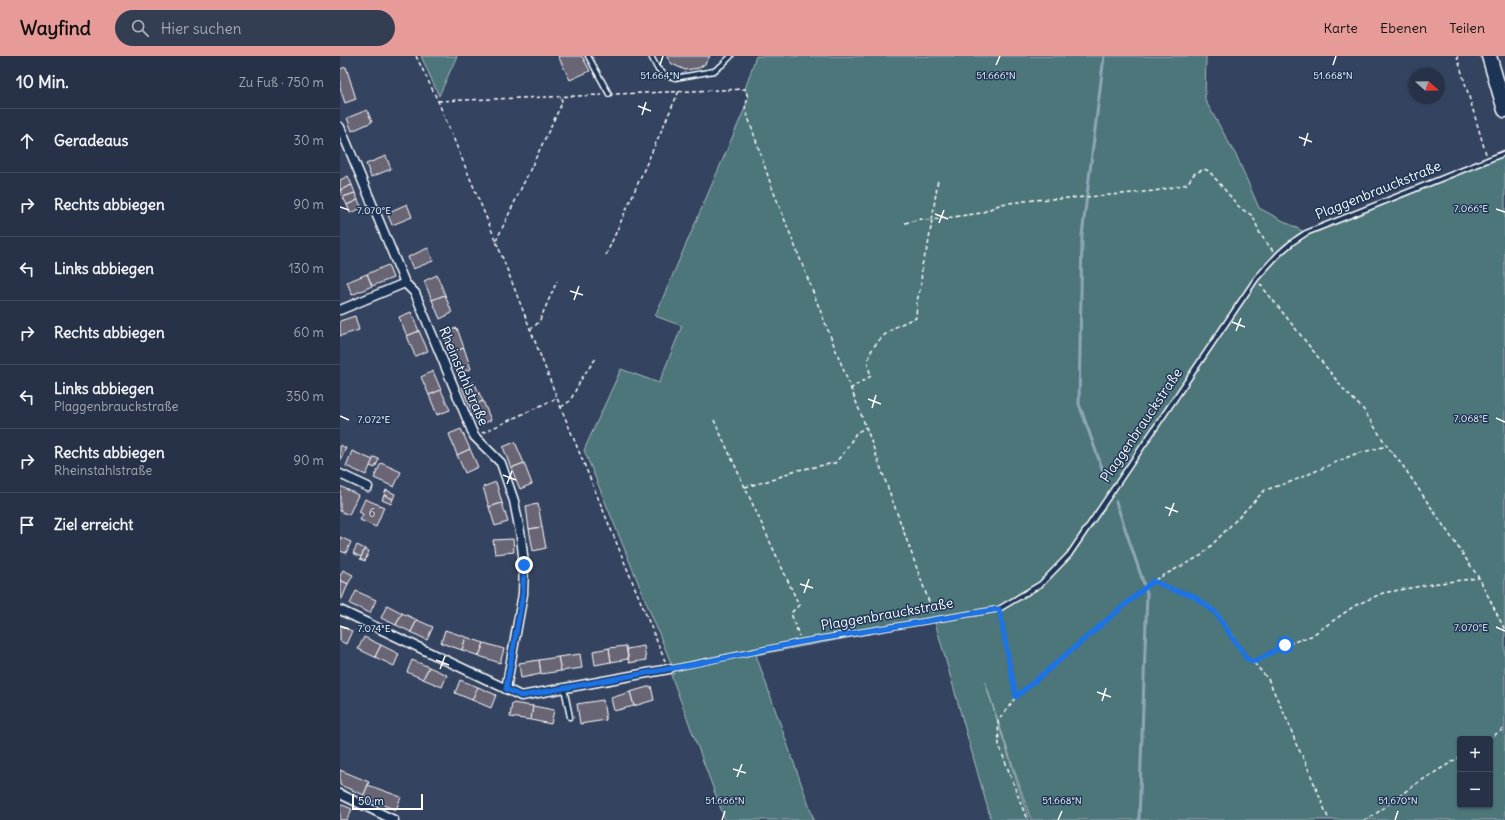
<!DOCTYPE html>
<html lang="de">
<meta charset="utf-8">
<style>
body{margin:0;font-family:Delius,sans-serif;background:#333e52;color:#f1f3f6}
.controls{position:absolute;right:12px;bottom:12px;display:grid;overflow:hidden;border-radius:4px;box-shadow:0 1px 3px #0004}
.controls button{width:36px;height:36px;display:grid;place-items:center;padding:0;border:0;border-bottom:1px solid #434d60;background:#273248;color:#f1f3f6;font:20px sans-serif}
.compass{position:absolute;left:1069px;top:12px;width:36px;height:36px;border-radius:50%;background:#273248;box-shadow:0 1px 3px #0004;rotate:110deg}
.scale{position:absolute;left:12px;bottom:10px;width:71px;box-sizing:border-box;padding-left:4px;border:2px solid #fff;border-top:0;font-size:11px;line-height:14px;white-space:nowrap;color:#fff;-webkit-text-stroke:3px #1d3557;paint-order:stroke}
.stop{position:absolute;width:12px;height:12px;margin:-9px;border:3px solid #1a73e8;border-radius:50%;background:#fff}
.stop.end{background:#1a73e8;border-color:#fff;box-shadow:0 1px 4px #0008}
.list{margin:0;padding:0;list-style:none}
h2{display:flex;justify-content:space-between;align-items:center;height:52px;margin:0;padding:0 16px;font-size:17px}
h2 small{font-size:13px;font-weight:400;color:#a4aab4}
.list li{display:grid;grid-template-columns:26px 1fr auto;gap:12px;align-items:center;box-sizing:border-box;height:64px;padding:0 16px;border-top:1px solid #434d60}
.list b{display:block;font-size:15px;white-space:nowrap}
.list p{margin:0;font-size:13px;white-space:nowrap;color:#a4aab4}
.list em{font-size:13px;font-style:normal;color:#a4aab4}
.icon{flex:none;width:22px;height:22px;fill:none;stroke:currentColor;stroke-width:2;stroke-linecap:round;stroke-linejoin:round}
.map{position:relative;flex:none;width:1165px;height:764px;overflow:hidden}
header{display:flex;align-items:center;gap:24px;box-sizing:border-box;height:56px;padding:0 20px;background:#e69b98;color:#111}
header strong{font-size:19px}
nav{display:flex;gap:22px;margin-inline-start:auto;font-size:14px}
.search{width:280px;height:36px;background:#333e52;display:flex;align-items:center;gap:10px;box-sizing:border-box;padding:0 14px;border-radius:22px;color:#a4aab4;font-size:15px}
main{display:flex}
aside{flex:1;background:#273248}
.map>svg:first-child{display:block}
</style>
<header>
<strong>Wayfind</strong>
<div class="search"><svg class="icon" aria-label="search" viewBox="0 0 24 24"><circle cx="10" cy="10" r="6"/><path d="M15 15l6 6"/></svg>Hier suchen</div>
<nav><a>Karte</a><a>Ebenen</a><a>Teilen</a></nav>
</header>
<main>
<aside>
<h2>10 Min.<small>Zu Fuß · 750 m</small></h2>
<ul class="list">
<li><svg class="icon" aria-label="ahead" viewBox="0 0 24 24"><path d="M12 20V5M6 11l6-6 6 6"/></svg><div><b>Geradeaus</b></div><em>30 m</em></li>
<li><svg class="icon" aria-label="right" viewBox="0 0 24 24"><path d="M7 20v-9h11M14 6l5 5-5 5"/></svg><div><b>Rechts abbiegen</b></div><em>90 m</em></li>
<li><svg class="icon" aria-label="left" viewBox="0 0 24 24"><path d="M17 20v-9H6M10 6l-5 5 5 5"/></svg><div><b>Links abbiegen</b></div><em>130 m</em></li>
<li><svg class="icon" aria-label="right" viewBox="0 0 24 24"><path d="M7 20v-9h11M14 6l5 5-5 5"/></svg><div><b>Rechts abbiegen</b></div><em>60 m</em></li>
<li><svg class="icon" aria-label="left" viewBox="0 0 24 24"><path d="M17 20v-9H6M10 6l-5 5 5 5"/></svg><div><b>Links abbiegen</b><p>Plaggenbrauckstraße</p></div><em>350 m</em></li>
<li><svg class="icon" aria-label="right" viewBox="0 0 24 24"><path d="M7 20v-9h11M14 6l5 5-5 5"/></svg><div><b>Rechts abbiegen</b><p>Rheinstahlstraße</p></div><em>90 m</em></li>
<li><svg class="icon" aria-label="arrive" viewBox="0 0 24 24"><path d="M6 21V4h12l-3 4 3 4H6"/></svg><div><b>Ziel erreicht</b></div></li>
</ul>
</aside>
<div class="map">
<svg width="1165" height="764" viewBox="0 0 1165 764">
<rect width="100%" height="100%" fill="#344360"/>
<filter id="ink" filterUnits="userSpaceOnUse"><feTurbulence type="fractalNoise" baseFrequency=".025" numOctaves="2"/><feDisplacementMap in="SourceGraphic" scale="8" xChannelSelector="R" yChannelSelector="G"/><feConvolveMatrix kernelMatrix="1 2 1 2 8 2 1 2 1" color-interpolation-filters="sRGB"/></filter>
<g filter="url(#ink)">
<g fill="#4d767a" stroke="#a6babc" fill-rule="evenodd">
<path d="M81,0h36l-18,40z"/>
<path d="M416,0h450l-1,44 32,57 22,51 47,25 199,-81v668h-474l-46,-138 44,138h-38l-56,-198 17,-6 -57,13 -139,26 58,165h-89l-54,-145 3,-1 -3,-11 -87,-213 37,-81 38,14 23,-57 -27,-10 90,-208 3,-11 -3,-8zM1120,683h30v66h-30z"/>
</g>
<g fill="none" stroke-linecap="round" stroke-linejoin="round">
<g stroke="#8ea7b9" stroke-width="3">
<path d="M764,0l-22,180 -3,168 28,78"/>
<path d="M776,446l31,91 -8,227"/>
</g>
</g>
<g fill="#696575" stroke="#fff">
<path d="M218,0h24l8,15 -20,9z"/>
<path d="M326,0h44l-5,8 -6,4 -14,2 -13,-6z"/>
<path d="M6,11l10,32 -11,4 -5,-15v-19z"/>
<path d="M27,54l5,12 -20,9 -5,-13z"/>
<path d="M46,100l5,13 -20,8 -5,-13z"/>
<path d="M8,120l4,9 -12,5v-10z"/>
<path d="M12,129l3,8 -12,4 -3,-7z"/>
<path d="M15,137l3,7 -11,5 -4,-8z"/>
<path d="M18,144l4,8 -12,5 -3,-8z"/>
<path d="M67,148l5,13 -20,8 -5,-12z"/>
<path d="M88,192l5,13 -20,8 -5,-12z"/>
<path d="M48,209l5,13 -21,8 -5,-12z"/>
<path d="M27,218l5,12 -20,9 -5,-13z"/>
<path d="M97,219l8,20 -13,5 -8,-19z"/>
<path d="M105,239l7,18 -12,6 -8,-19z"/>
<path d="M71,256l8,19 -12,5 -8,-19z"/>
<path d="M15,260l4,14 -19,6v-15z"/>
<path d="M117,272l7,20 -14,5 -6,-21z"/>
<path d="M79,275l9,20 -13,5 -8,-20z"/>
<path d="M124,292l7,21 -14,4 -7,-20z"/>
<path d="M93,315l8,19 -12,5 -8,-18z"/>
<path d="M134,326l9,19 -13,6 -8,-19z"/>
<path d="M101,334l9,20 -13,5 -8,-20z"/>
<path d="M143,345l8,19 -12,6 -9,-19z"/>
<path d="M121,373l9,20 -13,6 -8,-21z"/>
<path d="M175,386l9,21 -13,5 -8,-21z"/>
<path d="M0,389l6,3 -6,13z"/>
<path d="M130,393l8,18 -13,6 -8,-18z"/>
<path d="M12,395l21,9 -7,15 -20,-9z"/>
<path d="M34,401l5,2 -4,9 -5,-2z"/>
<path d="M41,407l20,9 -7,15 -20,-9z"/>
<path d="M184,407l8,21 -12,5 -9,-21z"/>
<path d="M156,426l6,21 -13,4 -6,-20z"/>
<path d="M0,430l18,9 -9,20 -9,-4z"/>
<path d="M46,434l9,4 -2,5 -9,-4z"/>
<path d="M44,439l9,4 -2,5 -9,-4z"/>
<path d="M25,443l19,8 -8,20 -16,-7 3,-6 -4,-2z"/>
<path d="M162,447l6,19 -13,4 -6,-19z"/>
<path d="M198,448l4,23 -13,2 -3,-23z"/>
<path d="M202,471l4,21 -13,3 -4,-22z"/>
<path d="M0,481l11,5 -5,11 -6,-2z"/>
<path d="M173,483l1,13 -19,2 -2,-14z"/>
<path d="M17,489l8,4 -4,8 -8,-4z"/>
<path d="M25,493l4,2 -4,10 -5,-2z"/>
<path d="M3,514l10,5 -5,9 -8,-4v-4z"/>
<path d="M0,524l8,4 -6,15 -2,-1z"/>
<path d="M16,535l20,9 -6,13 -20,-9z"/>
<path d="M47,549l15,8 -6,12 -15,-7z"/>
<path d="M62,557l15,7 -6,12 -15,-7z"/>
<path d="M77,564l16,7 -6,13 -16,-8z"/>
<path d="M0,570l12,5 -6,13 -6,-3z"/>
<path d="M105,574l21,7 -4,13 -21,-7z"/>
<path d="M24,581l17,8 -6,12 -17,-8z"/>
<path d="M126,581l18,6 -5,13 -17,-6z"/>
<path d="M144,587l20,6 -4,14 -21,-7z"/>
<path d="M41,589l18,9 -5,12 -19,-9z"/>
<path d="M286,590l2,13 -17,3 -2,-14z"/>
<path d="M304,590l2,14 -17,3 -2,-14z"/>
<path d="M269,592l2,14 -16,3 -2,-14z"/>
<path d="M240,598l2,14 -21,3 -3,-14z"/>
<path d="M218,601l3,14 -20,3 -2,-14z"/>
<path d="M72,604l17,7 -6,12 -16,-7z"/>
<path d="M199,604l2,14 -20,4 -2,-15z"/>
<path d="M89,611l18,8 -5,12 -19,-8z"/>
<path d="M120,624l18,7 -6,13 -17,-7z"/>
<path d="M311,630l3,14 -20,6 -4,-14z"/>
<path d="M138,631l18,8 -5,13 -19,-8z"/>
<path d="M290,636l4,14 -20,5 -3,-13z"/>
<path d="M263,644l3,20 -26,4 -3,-20z"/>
<path d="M172,647l21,3 -2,14 -21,-3z"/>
<path d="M193,650l21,4 -3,14 -20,-4z"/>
<path d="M0,714l29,12 -5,13 -24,-10z"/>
<path d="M28,729l33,12 -5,13 -33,-13z"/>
<path d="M0,748l12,5 -5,11h-7z"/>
</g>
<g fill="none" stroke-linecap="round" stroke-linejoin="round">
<g stroke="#fff" stroke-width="7">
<g id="service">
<path d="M248,0l21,38"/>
<path d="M311,0l6,12 8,7 10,3 39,-7 8,-6 9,-9"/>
<path d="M329,613l132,-27 198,-33 42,-25 28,-29 187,-276c17,-19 28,-33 50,-46l199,-80"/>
<path d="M224,632l6,29"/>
</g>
</g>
<g stroke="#fff" stroke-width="11">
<g id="minor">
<path d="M0,71l65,156 10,10 59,143 27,27 13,38 7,36 3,28 -1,29 -17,95"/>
<path d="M0,254l65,-27"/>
<path d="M0,418l28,13"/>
<path d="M0,554l181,86 148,-27"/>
<path d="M0,738l54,26"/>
</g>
</g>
<g stroke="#fff" stroke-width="17">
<path id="motorway" d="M1149,0l16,54"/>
</g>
<g stroke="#fff" stroke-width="1.5" stroke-dasharray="4 3" stroke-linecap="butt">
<path d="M76,0l22,45 58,140 61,157 108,263"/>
<path d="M1117,0l29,98"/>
<path d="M276,38l129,-5 3,8 -3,11 26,77 95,242 67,186"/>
<path d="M98,45l164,-6"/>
<path d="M565,167l16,-4 11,1 6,-41"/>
<path d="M156,185l66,-138 -1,-7"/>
<path d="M266,199l73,-164"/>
<path d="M920,228l85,107 18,18 24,37 16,20 76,112 26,52"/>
<path d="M190,274l9,-8 18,-41"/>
<path d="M510,333l21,-13c-1,-4 -4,-11 -3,-15 4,-22 29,-37 48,-43l1,-17 4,-15 1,-21 6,-19 4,-26 49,-7 20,-9 33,-4 53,-3 68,-6 32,-7 7,-10 10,-5 5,2 31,37 13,8 7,18 13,17"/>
<path d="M221,351l9,-6 13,-25 14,-19"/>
<path d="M374,364l85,185 -8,8 8,23"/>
<path d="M142,377l75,-35"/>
<path d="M405,431l30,-8 18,-8 42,-8 11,-13 10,-17 10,-6"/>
<path d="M813,525l23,10 16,4 23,16 32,48 7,4 31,-18 26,-9 45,-31 27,-12 49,-9 46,-6"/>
<path d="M660,560l16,81 -18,24 1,24 28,75"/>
<path d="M914,607l14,16 21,45 7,20 9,17 24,59"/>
<path d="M676,641l137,-116 49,-26 63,-65 28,-9 62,-27 32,-8"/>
<path d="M1148,683l17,-11"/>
<path d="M1024,764l10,-5 40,-30 46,-28"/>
</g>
<use href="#service" stroke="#1d3557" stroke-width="4"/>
<use href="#minor" stroke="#1d3557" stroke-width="8"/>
<use href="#motorway" stroke="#1d3557" stroke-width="14"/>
</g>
</g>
<g fill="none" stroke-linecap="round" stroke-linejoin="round" filter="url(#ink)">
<path stroke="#1a73e8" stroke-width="5" d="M184,509l-1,29 -17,95 15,7 174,-32 106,-22 198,-33 17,88 137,-116 23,10 16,4 23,17 32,47 7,3 31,-17"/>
</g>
<path fill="none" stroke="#fff" stroke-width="1.5" d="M320,9l3,-9M656,9l4,-9M993,9l3,-9M298,50l13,5M302,59l4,-13M959,81l13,5M964,90l4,-13M0,151l9,3M1156,153l9,3M595,158l13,5M599,167l5,-13M230,235l13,4M234,244l5,-14M892,266l13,5M896,275l5,-13M528,343l13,5M532,352l4,-13M0,360l9,4M1156,362l9,4M163,419l13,5M167,428l5,-13M825,451l13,5M829,460l5,-13M460,528l13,4M464,537l5,-14M0,570l9,3M1156,571l9,4M96,604l13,5M100,613l5,-13M757,636l14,5M762,645l4,-13M393,713l13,4M397,721l5,-13M382,764l3,-9M718,764l4,-9M1055,764l3,-9"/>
<g text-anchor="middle" stroke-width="3" stroke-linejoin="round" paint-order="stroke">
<g font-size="12" fill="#dad8dc">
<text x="32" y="461">6</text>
</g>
<g font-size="14" fill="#fff" stroke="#1d3557">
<text transform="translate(1038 134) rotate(-22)" y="5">Plaggenbrauckstraße</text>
<text transform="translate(124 320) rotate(67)" y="5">Rheinstahlstraße</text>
<text transform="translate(801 369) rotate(-56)" y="5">Plaggenbrauckstraße</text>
<text transform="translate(547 558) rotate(-10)" y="5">Plaggenbrauckstraße</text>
</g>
</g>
<g font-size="10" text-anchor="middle" fill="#fff" stroke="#1d3557" stroke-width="3" stroke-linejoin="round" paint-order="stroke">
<text x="320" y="23">51.664°N</text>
<text x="993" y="23">51.668°N</text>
<text x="656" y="23">51.666°N</text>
<text x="1131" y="156">7.066°E</text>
<text x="34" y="158">7.070°E</text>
<text x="1131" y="366">7.068°E</text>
<text x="34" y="367">7.072°E</text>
<text x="1131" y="575">7.070°E</text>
<text x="34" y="576">7.074°E</text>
<text x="385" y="748">51.666°N</text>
<text x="722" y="748">51.668°N</text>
<text x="1058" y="748">51.670°N</text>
</g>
</svg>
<div class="controls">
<button>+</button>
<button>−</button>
</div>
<svg class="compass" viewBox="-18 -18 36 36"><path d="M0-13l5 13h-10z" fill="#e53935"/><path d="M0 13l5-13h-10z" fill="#a4aab4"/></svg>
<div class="scale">50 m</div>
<div class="stop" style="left:945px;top:589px"></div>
<div class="stop end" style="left:184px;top:509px"></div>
</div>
</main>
